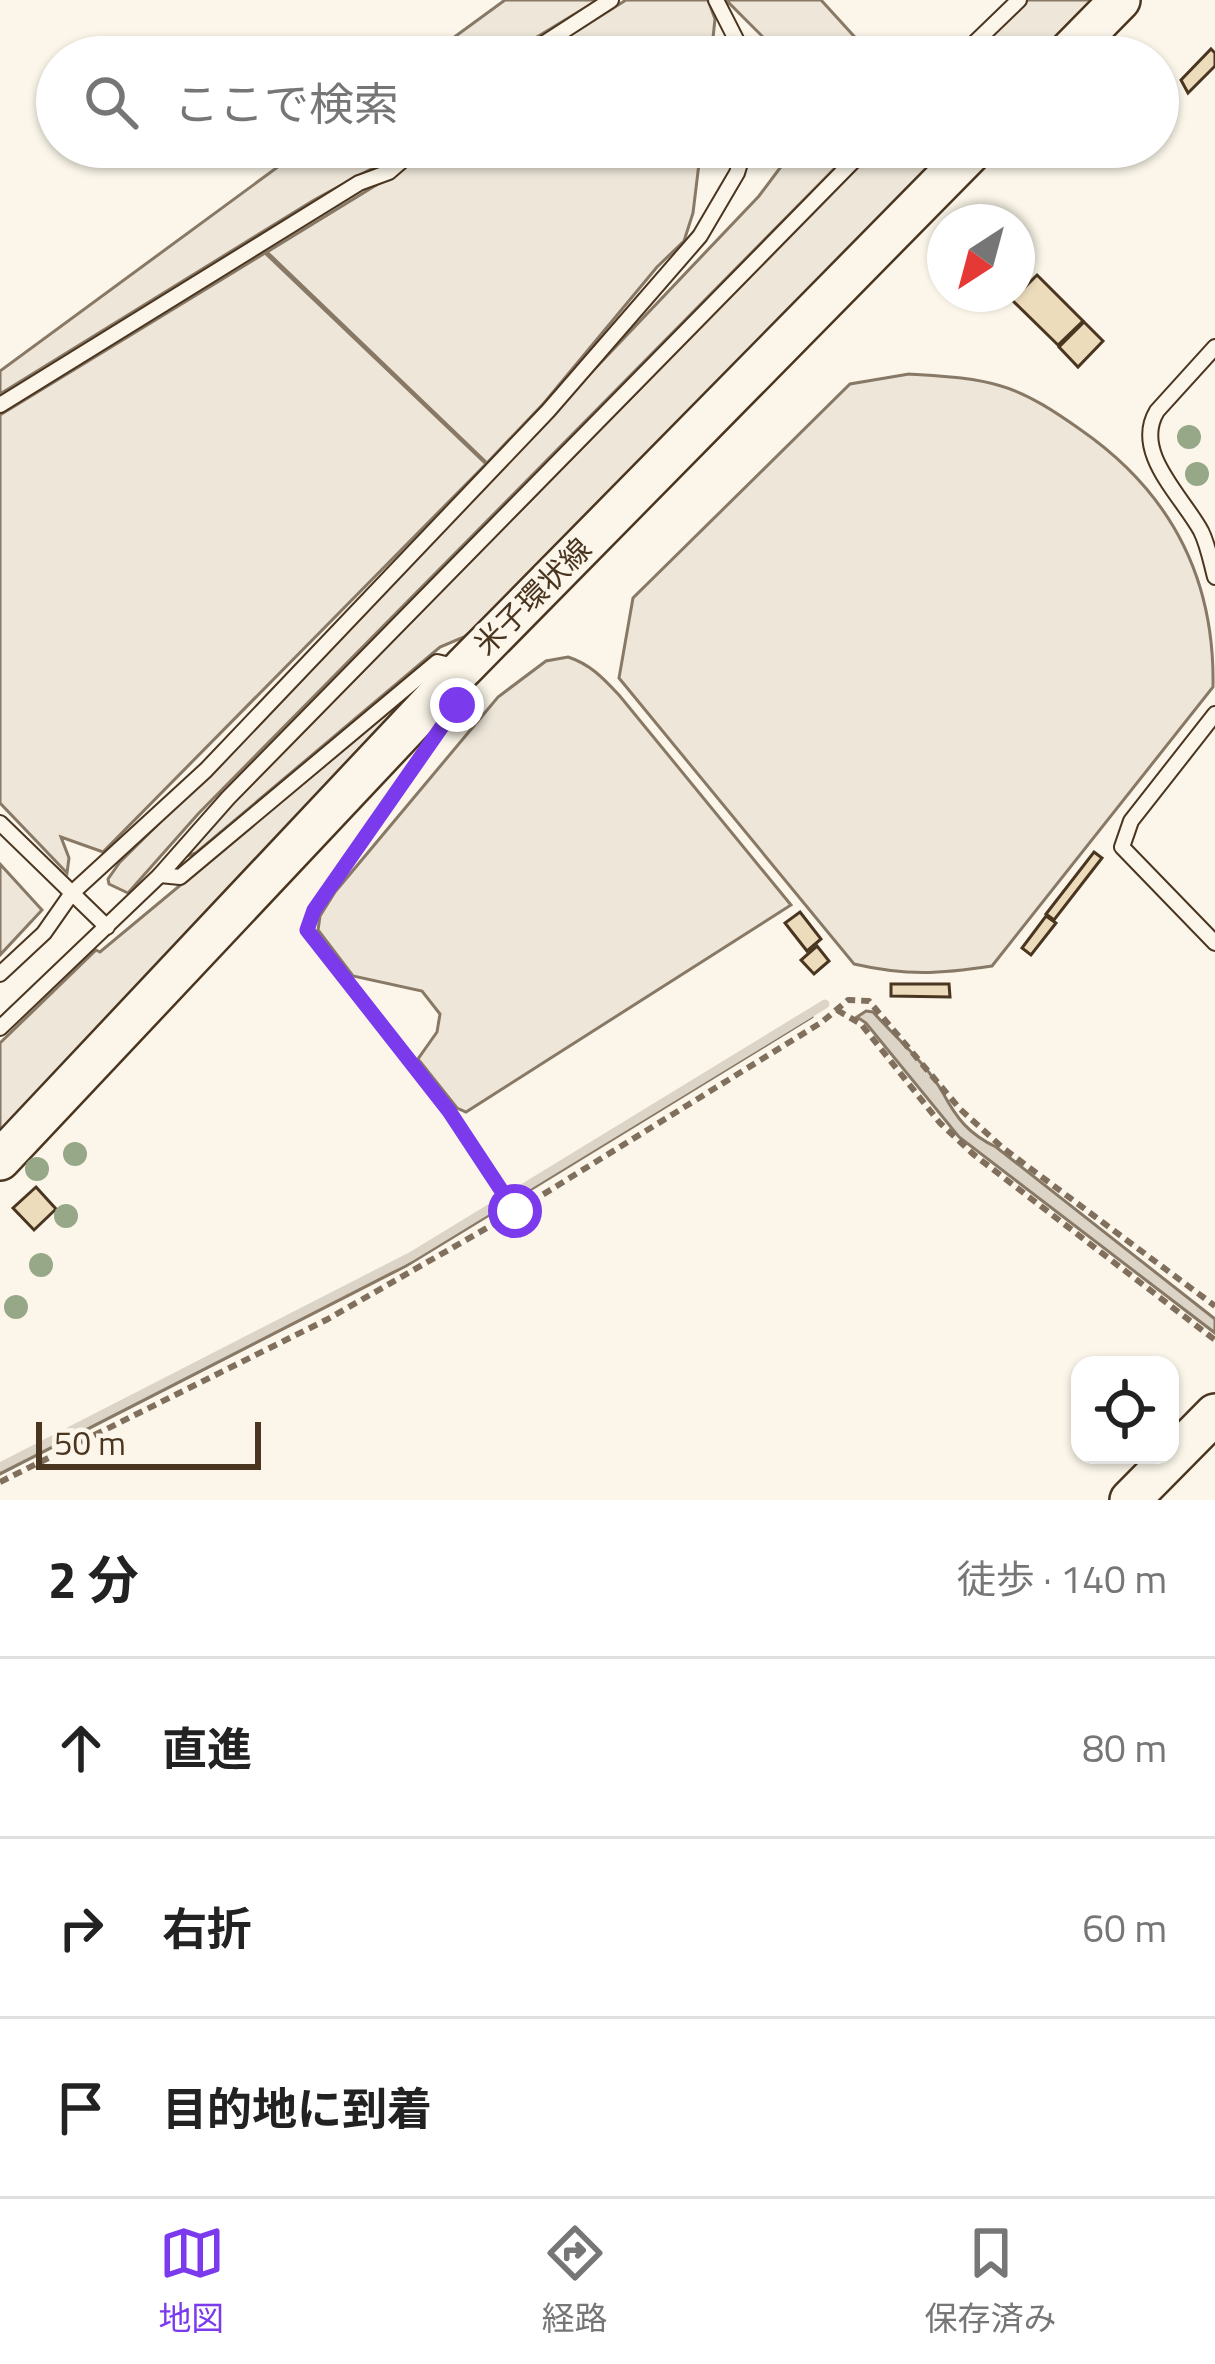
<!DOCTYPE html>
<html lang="ja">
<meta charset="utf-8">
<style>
body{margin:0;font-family:"Titillium Web","Noto Sans JP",sans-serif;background:#f2f2f2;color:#222}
.controls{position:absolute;right:36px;bottom:36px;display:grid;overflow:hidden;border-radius:24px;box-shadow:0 3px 9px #0004}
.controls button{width:108px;height:108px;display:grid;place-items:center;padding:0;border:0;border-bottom:3px solid #e0e0e0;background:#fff;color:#222;font:60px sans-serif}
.compass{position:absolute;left:927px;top:204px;width:108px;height:108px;border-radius:50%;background:#fff;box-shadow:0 3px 9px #0004;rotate:216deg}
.scale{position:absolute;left:36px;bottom:30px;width:225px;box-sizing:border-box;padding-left:12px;border:6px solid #4a3520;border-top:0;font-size:33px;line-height:42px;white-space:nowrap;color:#4a3520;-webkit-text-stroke:9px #fbf6e9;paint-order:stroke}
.stop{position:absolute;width:36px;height:36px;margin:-27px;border:9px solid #7c3aed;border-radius:50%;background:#fff}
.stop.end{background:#7c3aed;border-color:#fff;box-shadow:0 3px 12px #0008}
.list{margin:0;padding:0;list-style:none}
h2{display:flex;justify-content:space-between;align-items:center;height:156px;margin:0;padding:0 48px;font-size:51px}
h2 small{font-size:39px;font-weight:400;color:#767676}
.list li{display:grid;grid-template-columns:78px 1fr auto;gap:36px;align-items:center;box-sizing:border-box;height:180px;padding:0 48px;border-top:3px solid #e0e0e0}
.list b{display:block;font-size:45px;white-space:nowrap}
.list em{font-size:39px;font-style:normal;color:#767676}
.icon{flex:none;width:66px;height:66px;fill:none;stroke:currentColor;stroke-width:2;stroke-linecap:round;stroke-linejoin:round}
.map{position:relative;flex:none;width:1215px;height:1500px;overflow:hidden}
.search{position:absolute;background:#fff;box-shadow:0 3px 9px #0004;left:36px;right:36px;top:36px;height:132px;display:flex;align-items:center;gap:30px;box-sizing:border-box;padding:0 42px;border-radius:66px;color:#767676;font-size:45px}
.sheet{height:696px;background:#fff}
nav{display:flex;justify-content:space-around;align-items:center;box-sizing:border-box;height:168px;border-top:3px solid #e0e0e0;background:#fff;font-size:33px;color:#767676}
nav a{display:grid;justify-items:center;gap:6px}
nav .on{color:#7c3aed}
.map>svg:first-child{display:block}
</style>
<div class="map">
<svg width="1215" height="1500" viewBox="0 0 1215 1500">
<rect width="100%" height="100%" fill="#fbf6e9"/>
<g fill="#ede6d9" stroke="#887966" stroke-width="3">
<path d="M505,0h93l-94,57h-77z"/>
<path d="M626,0h82l7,19 -4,38h-175z"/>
<path d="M726,0h95l52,57h-90z"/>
<path d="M1028,0h72l-57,57h-74z"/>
<path d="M305,147h96l-17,15 -70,38 -314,194v-23z"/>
<path d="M431,147h270l-8,66 -9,28 -27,26 -113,136 -57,60 -220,-211 124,-76z"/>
<path d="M789,147h55l-3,15 -643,652 -70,79 -19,-9 -1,-5 12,-17 97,-96 542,-570 24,-32z"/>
<path d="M878,147h76l-473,477 -17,13 -24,10 -244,206 -9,3 -1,-5z"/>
<path d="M265,253l221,211 -383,388 -42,-15 8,21 -2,15 -67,-70v-388z"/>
<path d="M909,374c30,2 63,3 92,12 28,8 56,27 80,44 89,62 134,146 132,257l-221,279c-52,8 -86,10 -138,-2l-235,-286 14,-80 217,-214z"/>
<path d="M568,657c22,7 35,21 51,38l172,210 -325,207 -9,-4 -39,-49 19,-27 3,-18 -18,-23 -69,-15 -35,-46 2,-14 15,-24 163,-195 48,-36z"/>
<path d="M433,675l-433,465v-97l96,-93 4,2z"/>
<path d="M0,864l42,46 -42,45z"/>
</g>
<g fill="#dcd4c6" stroke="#887966" stroke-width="3">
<path d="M866,1011l7,1c22,25 54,52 70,81 14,26 26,41 53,54l219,172v14l-256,-196 -93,-114 -9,-6z"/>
<path d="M812,1012v5l-406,249 -406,208v-3l30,-16 332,-168 99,-57z"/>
</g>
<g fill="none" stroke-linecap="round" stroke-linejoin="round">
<path stroke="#dcd4c6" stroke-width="9" d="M0,1467l412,-211 413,-252"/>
</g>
<g fill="#ecdcbc" stroke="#4a3520" stroke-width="3">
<path d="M1211,49l4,4v13l-27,27 -7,-13z"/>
<path d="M1037,275l46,46 -25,24 -46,-45z"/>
<path d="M1084,322l19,19 -25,26 -19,-20z"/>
<path d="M1094,852l8,6 -48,62 -8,-6z"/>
<path d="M800,912l21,27 -14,12 -22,-28z"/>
<path d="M1046,916l10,7 -25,32 -9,-7z"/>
<path d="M817,946l12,15 -15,13 -13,-14z"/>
<path d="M891,984h58l1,13 -59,-1z"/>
<path d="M36,1187l20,22 -22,21 -21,-22z"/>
</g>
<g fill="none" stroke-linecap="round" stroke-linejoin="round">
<g stroke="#4a3520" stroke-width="18">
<g id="service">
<path d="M716,0l29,57"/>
<path d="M523,57l88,-57"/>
<path d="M960,57l59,-57"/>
<path d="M1215,347l-58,64c-25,41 25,85 44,120 7,14 10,31 14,46"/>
<path d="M0,405l359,-222 30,-11 29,-25"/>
<path d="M1215,714l-84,107 -9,26 93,96"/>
<path d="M0,823l107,104"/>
<path d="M160,875l20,2 257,-215 17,4"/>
<path d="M0,974l44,-41 28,-40 134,-123 342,-359 152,-175 37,-63 8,-26"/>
<path d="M0,1028l160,-153 68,-77 639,-651"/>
</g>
</g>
<g stroke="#4a3520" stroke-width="44">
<g id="secondary">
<path d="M1064,57l56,-57"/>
<path d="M0,1160l463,-492 513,-521"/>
<path d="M1130,1500l85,-86"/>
</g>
</g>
<g stroke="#7f6f5c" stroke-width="6" stroke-dasharray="9 6" stroke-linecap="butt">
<path d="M390,799l-76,112 -5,9v15l141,176 65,100"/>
<path d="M837,1010l24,14 79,99 33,31 242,186"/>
<path d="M0,1482l328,-163 185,-106 309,-191 26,-22 21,1 91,108 43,39 212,158"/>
</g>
<use href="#service" stroke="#fbf6e9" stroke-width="14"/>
<use href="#secondary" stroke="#fbf6e9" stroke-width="39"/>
</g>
<g fill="#96a887">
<circle cx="1189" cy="437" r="12"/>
<circle cx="1197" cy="474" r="12"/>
<circle cx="75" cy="1154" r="12"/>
<circle cx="37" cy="1169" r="12"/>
<circle cx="66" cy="1216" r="12"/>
<circle cx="41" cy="1265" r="12"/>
<circle cx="16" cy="1307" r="12"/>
</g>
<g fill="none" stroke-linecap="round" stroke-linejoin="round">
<path stroke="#7c3aed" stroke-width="15" d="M457,705l-143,205 -7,20 142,181 66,100"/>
</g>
<g text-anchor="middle" stroke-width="9" stroke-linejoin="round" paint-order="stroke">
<g font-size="30" fill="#4a3520" stroke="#fbf6e9">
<text transform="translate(533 597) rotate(-45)" y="10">米子環状線</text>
</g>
</g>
</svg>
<div class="controls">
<button><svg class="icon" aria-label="locate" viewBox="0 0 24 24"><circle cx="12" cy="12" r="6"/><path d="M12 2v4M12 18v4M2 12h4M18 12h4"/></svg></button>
</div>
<svg class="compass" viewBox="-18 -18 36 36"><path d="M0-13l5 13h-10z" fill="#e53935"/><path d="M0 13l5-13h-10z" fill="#767676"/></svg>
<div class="scale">50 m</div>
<div class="stop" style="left:515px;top:1211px"></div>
<div class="stop end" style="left:457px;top:705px"></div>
<div class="search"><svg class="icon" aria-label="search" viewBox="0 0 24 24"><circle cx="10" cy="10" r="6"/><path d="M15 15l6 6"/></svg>ここで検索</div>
</div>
<section class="sheet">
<h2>2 分<small>徒歩 · 140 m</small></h2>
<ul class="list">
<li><svg class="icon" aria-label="ahead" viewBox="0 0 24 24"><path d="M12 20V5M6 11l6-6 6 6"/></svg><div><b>直進</b></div><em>80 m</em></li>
<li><svg class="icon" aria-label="right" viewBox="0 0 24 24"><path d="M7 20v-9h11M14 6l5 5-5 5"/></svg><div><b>右折</b></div><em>60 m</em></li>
<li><svg class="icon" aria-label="arrive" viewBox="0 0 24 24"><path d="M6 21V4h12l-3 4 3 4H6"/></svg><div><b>目的地に到着</b></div></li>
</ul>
</section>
<nav>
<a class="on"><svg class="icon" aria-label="map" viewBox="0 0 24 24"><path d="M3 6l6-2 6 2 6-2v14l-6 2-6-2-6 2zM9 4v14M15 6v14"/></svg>地図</a>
<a><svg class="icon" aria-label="directions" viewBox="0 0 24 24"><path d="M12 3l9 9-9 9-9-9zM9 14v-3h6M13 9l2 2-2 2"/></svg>経路</a>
<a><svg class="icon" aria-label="saved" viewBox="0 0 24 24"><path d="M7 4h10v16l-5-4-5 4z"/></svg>保存済み</a>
</nav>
